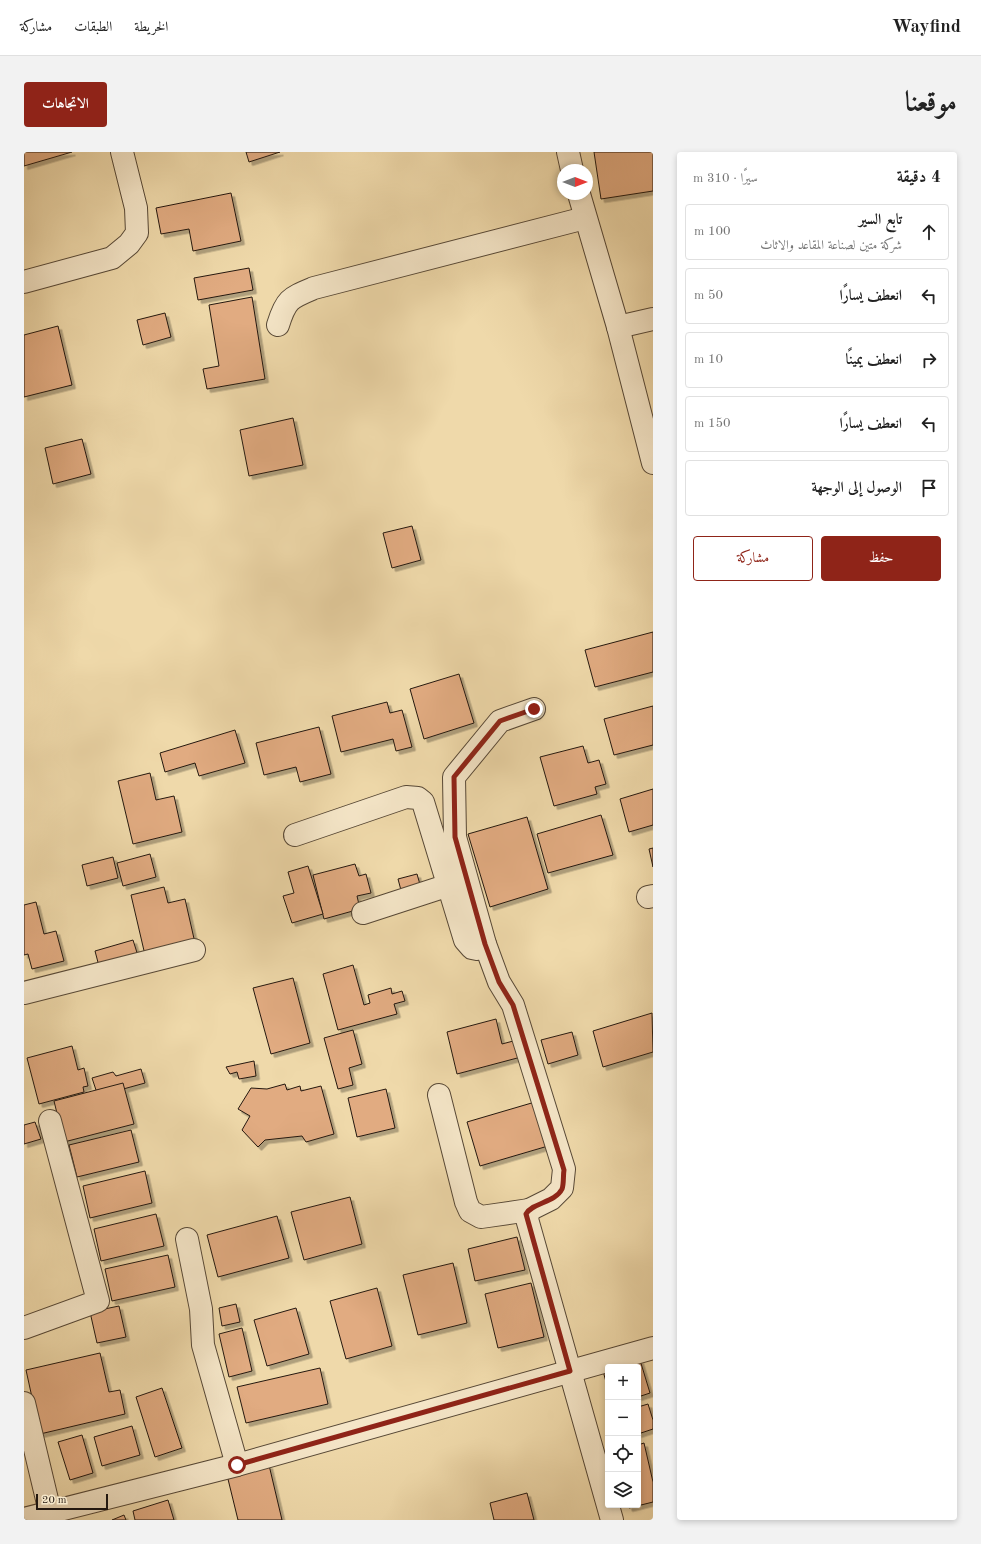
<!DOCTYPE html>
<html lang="ar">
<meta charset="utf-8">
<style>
body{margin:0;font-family:"Old Standard TT",Amiri,serif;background:#f2f2f2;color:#222;direction:rtl}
.controls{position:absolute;right:12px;bottom:12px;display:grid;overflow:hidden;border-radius:4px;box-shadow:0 2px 6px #0003}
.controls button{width:36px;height:36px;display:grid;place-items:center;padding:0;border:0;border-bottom:1px solid #e0e0e0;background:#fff;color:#222;font:20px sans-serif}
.compass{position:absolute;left:533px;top:12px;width:36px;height:36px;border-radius:50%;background:#fff;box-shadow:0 2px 6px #0003;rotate:90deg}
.scale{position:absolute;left:12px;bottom:10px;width:72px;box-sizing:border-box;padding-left:4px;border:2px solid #24180f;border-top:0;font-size:11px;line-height:14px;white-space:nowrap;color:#24180f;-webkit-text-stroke:3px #f5e6c8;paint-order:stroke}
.stop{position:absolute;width:12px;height:12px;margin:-9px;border:3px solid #8f2418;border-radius:50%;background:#fff}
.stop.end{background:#8f2418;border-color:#fff;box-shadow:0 1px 4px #0008}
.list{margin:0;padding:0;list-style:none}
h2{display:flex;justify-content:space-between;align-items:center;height:52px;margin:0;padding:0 16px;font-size:17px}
h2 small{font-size:13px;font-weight:400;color:#767676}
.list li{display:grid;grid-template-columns:26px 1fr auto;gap:12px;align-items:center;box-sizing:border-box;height:56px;margin:0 8px 8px;padding:0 8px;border:1px solid #e0e0e0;border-radius:4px}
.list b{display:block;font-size:15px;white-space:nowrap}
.list p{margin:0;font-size:13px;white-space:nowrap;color:#767676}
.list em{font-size:13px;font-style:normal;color:#767676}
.actions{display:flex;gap:8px;padding:12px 16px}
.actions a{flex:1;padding:9px 0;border:1px solid #8f2418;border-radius:4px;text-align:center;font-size:14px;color:#8f2418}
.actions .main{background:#8f2418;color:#fff}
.icon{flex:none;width:22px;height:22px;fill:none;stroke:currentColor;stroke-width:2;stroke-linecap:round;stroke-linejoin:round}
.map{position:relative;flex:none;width:629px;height:1368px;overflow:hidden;direction:ltr;border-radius:4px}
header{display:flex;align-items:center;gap:24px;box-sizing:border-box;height:56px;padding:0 20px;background:#fff;border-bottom:1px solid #e0e0e0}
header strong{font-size:19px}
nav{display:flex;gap:22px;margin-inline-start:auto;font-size:14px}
.intro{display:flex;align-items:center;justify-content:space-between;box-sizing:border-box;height:96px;padding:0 24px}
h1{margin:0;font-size:28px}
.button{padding:10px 18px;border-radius:4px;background:#8f2418;color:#fff;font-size:14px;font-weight:700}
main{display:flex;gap:24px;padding:0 24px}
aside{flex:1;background:#fff;border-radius:4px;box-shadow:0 2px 6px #0003}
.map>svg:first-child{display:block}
</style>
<header>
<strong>Wayfind</strong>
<nav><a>الخريطة</a><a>الطبقات</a><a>مشاركة</a></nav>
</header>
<div class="intro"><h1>موقعنا</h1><a class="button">الاتجاهات</a></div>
<main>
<aside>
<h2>4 دقيقة<small>سيرًا · 310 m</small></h2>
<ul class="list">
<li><svg class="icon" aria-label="ahead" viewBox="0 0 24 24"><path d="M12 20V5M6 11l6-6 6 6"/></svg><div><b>تابع السير</b><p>شركة متين لصناعة المقاعد والاثاث</p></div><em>100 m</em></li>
<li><svg class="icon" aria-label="left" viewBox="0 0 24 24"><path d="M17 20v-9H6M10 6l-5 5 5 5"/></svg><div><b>انعطف يسارًا</b></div><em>50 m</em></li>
<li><svg class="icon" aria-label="right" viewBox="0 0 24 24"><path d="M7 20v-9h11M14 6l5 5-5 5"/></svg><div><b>انعطف يمينًا</b></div><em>10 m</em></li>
<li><svg class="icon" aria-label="left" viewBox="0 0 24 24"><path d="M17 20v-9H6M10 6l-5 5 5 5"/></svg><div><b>انعطف يسارًا</b></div><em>150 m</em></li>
<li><svg class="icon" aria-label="arrive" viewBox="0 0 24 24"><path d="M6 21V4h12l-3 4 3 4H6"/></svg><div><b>الوصول إلى الوجهة</b></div></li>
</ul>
<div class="actions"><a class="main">حفظ</a><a>مشاركة</a></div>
</aside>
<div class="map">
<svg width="629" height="1368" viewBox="0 0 629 1368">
<defs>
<filter id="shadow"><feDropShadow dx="3.5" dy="3.5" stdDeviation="0" flood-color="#0004"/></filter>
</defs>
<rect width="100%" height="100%" fill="#efd9aa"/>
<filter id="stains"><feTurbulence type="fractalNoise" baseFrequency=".005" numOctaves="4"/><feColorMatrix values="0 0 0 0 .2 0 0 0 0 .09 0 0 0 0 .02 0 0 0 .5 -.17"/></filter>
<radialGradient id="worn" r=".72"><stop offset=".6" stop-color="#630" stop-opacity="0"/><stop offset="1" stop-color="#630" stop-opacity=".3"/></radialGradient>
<g fill="#e1ab81" stroke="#24180f" filter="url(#shadow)">
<path d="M0,0h48l-48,14z"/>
<path d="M222,0h34l-31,10z"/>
<path d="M570,0h59v39l-52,8z"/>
<path d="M207,41l10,48 -48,10 -4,-22 -28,5 -5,-26z"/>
<path d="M225,116l4,22 -55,10 -4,-22z"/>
<path d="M228,145l13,82 -58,10 -4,-20 16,-3 -10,-61z"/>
<path d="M141,161l6,24 -28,8 -6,-25z"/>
<path d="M34,174l14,59 -48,12v-62z"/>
<path d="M269,266l10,47 -54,11 -9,-46z"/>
<path d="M58,287l9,35 -38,10 -8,-36z"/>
<path d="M388,374l9,34 -29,8 -9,-35z"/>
<path d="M629,480v40l-58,15 -10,-37z"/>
<path d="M435,522l15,49 -50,16 -14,-50z"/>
<path d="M363,550l3,11 12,-3 10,37 -16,4 -3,-12 -52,13 -9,-36z"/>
<path d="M629,554v39l-39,10 -10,-36z"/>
<path d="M295,575l12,47 -31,8 -4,-15 -32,8 -8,-32z"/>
<path d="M211,578l10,33 -46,13 -4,-13 -30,9 -5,-19z"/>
<path d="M559,594l5,17 11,-3 7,24 -11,3 2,7 -43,12 -14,-49z"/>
<path d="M126,621l6,27 18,-4 8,36 -49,12 -15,-63z"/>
<path d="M629,637v36l-24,7 -9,-33z"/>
<path d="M577,663l12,40 -65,18 -11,-39z"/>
<path d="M503,665l21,72 -58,18 -22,-73z"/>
<path d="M629,696v19l-4,-18z"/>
<path d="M126,702l6,23 -33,9 -6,-23z"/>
<path d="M89,705l5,21 -31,8 -5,-21z"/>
<path d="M331,712l4,12 7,-2 5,19 -14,3 3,13 -36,10 -11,-44z"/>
<path d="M284,714l15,48 -31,9 -9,-27 11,-3 -6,-21z"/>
<path d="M393,722l4,14 -19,6 -4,-15z"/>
<path d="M140,735l4,16 17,-4 10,44 -50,12 -14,-60z"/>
<path d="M12,750l8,32 12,-3 8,30 -32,8 -4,-15 -4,1v-50z"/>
<path d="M109,788l6,19 -39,11 -5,-19z"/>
<path d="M329,813l11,40 6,-2 -2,-8 23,-7 1,6 10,-3 3,10 -11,3 3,10 -59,16 -15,-56z"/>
<path d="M269,826l17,65 -39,11 -18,-66z"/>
<path d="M628,861l1,39 -50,15 -10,-36z"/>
<path d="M472,867l6,25 15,-4 4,17 -64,17 -10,-42z"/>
<path d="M329,878l9,34 -13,4 4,17 -15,4 -14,-51z"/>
<path d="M548,880l6,23 -30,9 -7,-24z"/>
<path d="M48,894l6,24 6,-2 4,18 -5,1 1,5 -45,12 -12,-46z"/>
<path d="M230,909l2,15 -17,3 -2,-7 -7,2 -4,-7z"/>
<path d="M117,917l4,14 -47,13 -6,-18 21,-6 3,4z"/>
<path d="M99,931l11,41 -70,18 -10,-41z"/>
<path d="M261,932l2,6 13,-4 1,5 20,-5 13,48 -28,8 -4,-6 -37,4 -7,7 -16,-17 8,-14 -12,-7 13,-21 16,1z"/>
<path d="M362,937l9,39 -38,9 -9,-39z"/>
<path d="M511,950l13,44 -68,20 -13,-44z"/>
<path d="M11,970l6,17 -17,5v-19z"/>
<path d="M107,978l8,32 -62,15 -8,-32z"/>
<path d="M121,1019l7,32 -62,15 -7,-32z"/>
<path d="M326,1045l12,47 -58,16 -13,-48z"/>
<path d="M132,1062l8,32 -63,15 -7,-32z"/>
<path d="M253,1064l12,42 -71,19 -11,-42z"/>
<path d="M493,1085l8,33 -50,11 -7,-32z"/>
<path d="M144,1103l7,32 -63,14 -7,-32z"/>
<path d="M429,1111l14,60 -49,12 -15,-60z"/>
<path d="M507,1131l13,54 -46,11 -13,-54z"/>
<path d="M353,1136l15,58 -46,13 -16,-58z"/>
<path d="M212,1152l4,18 -18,4 -3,-18z"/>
<path d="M95,1154l7,31 -29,6 -7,-31z"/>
<path d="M272,1156l13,46 -42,12 -13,-46z"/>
<path d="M218,1176l10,43 -23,6 -10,-43z"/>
<path d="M76,1201l9,39 11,-2 5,24 -85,20 -14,-64z"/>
<path d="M616,1208l10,33 -12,4v-30h-22z"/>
<path d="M296,1216l8,36 -82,19 -9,-36z"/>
<path d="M584,1217v20l-5,-18z"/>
<path d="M138,1236l20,60 -27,9 -19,-60z"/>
<path d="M624,1252l5,16v9l-15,5v-27z"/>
<path d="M108,1274l8,29 -38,11 -8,-29z"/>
<path d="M58,1283l11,38 -23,7 -12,-38z"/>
<path d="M620,1291l9,39v20l-24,6 -1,-3h10v-60z"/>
<path d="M245,1313l13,55h-44l-11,-45z"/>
<path d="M503,1341l7,27h-40l-4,-17z"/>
<path d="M144,1348l6,20h-39l-2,-9z"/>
<path d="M100,1363l2,5h-14z"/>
</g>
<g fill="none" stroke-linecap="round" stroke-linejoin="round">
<g stroke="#574836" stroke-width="24">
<g id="minor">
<path d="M544,0l4,18"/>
<path d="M555,42l39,133 35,136"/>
<path d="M0,130l88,-24 17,-14 8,-11 -1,-25 -14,-56"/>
<path d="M254,173c8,-26 12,-27 36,-37l271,-70"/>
<path d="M594,175l35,-8"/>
<path d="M510,557l-34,12 -46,56 1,60 30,107 14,38 14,23 51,164 -2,19 -11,11 -22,11 -2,9 85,301"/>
<path d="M271,683l111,-38 12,1 5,4 42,138 7,8 5,1 8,-5"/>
<path d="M624,745l5,-1"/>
<path d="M339,761l86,-28"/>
<path d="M0,841l170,-43"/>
<path d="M415,943l27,107 4,9 11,6 48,-7"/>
<path d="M163,1087l14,70 2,36 34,120"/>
<path d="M0,1176l74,-27 -48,-180"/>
<path d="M0,1251l26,109"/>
<path d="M0,1367l213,-54 416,-117"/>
</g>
</g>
<use href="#minor" stroke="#f5e6c8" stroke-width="22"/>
</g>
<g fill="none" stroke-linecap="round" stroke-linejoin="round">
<path stroke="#8f2418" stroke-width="5" d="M213,1313l333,-94 -44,-157c7,-12 29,-11 36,-25 2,-5 1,-14 2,-19l-51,-165 -14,-23 -14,-38 -30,-107 -1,-60 46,-56 34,-12"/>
</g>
<rect width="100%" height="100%" filter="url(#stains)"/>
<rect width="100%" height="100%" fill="url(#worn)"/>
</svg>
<div class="controls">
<button>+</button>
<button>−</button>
<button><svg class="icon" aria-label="locate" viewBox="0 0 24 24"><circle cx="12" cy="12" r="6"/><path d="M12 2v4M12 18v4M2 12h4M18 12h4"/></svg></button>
<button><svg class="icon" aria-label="layers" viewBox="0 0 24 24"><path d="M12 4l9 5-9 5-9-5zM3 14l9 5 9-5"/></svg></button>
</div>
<svg class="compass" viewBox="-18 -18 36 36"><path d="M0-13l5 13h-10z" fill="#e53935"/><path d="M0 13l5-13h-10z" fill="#767676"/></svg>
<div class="scale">20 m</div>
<div class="stop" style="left:213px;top:1313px"></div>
<div class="stop end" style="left:510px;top:557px"></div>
</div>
</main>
